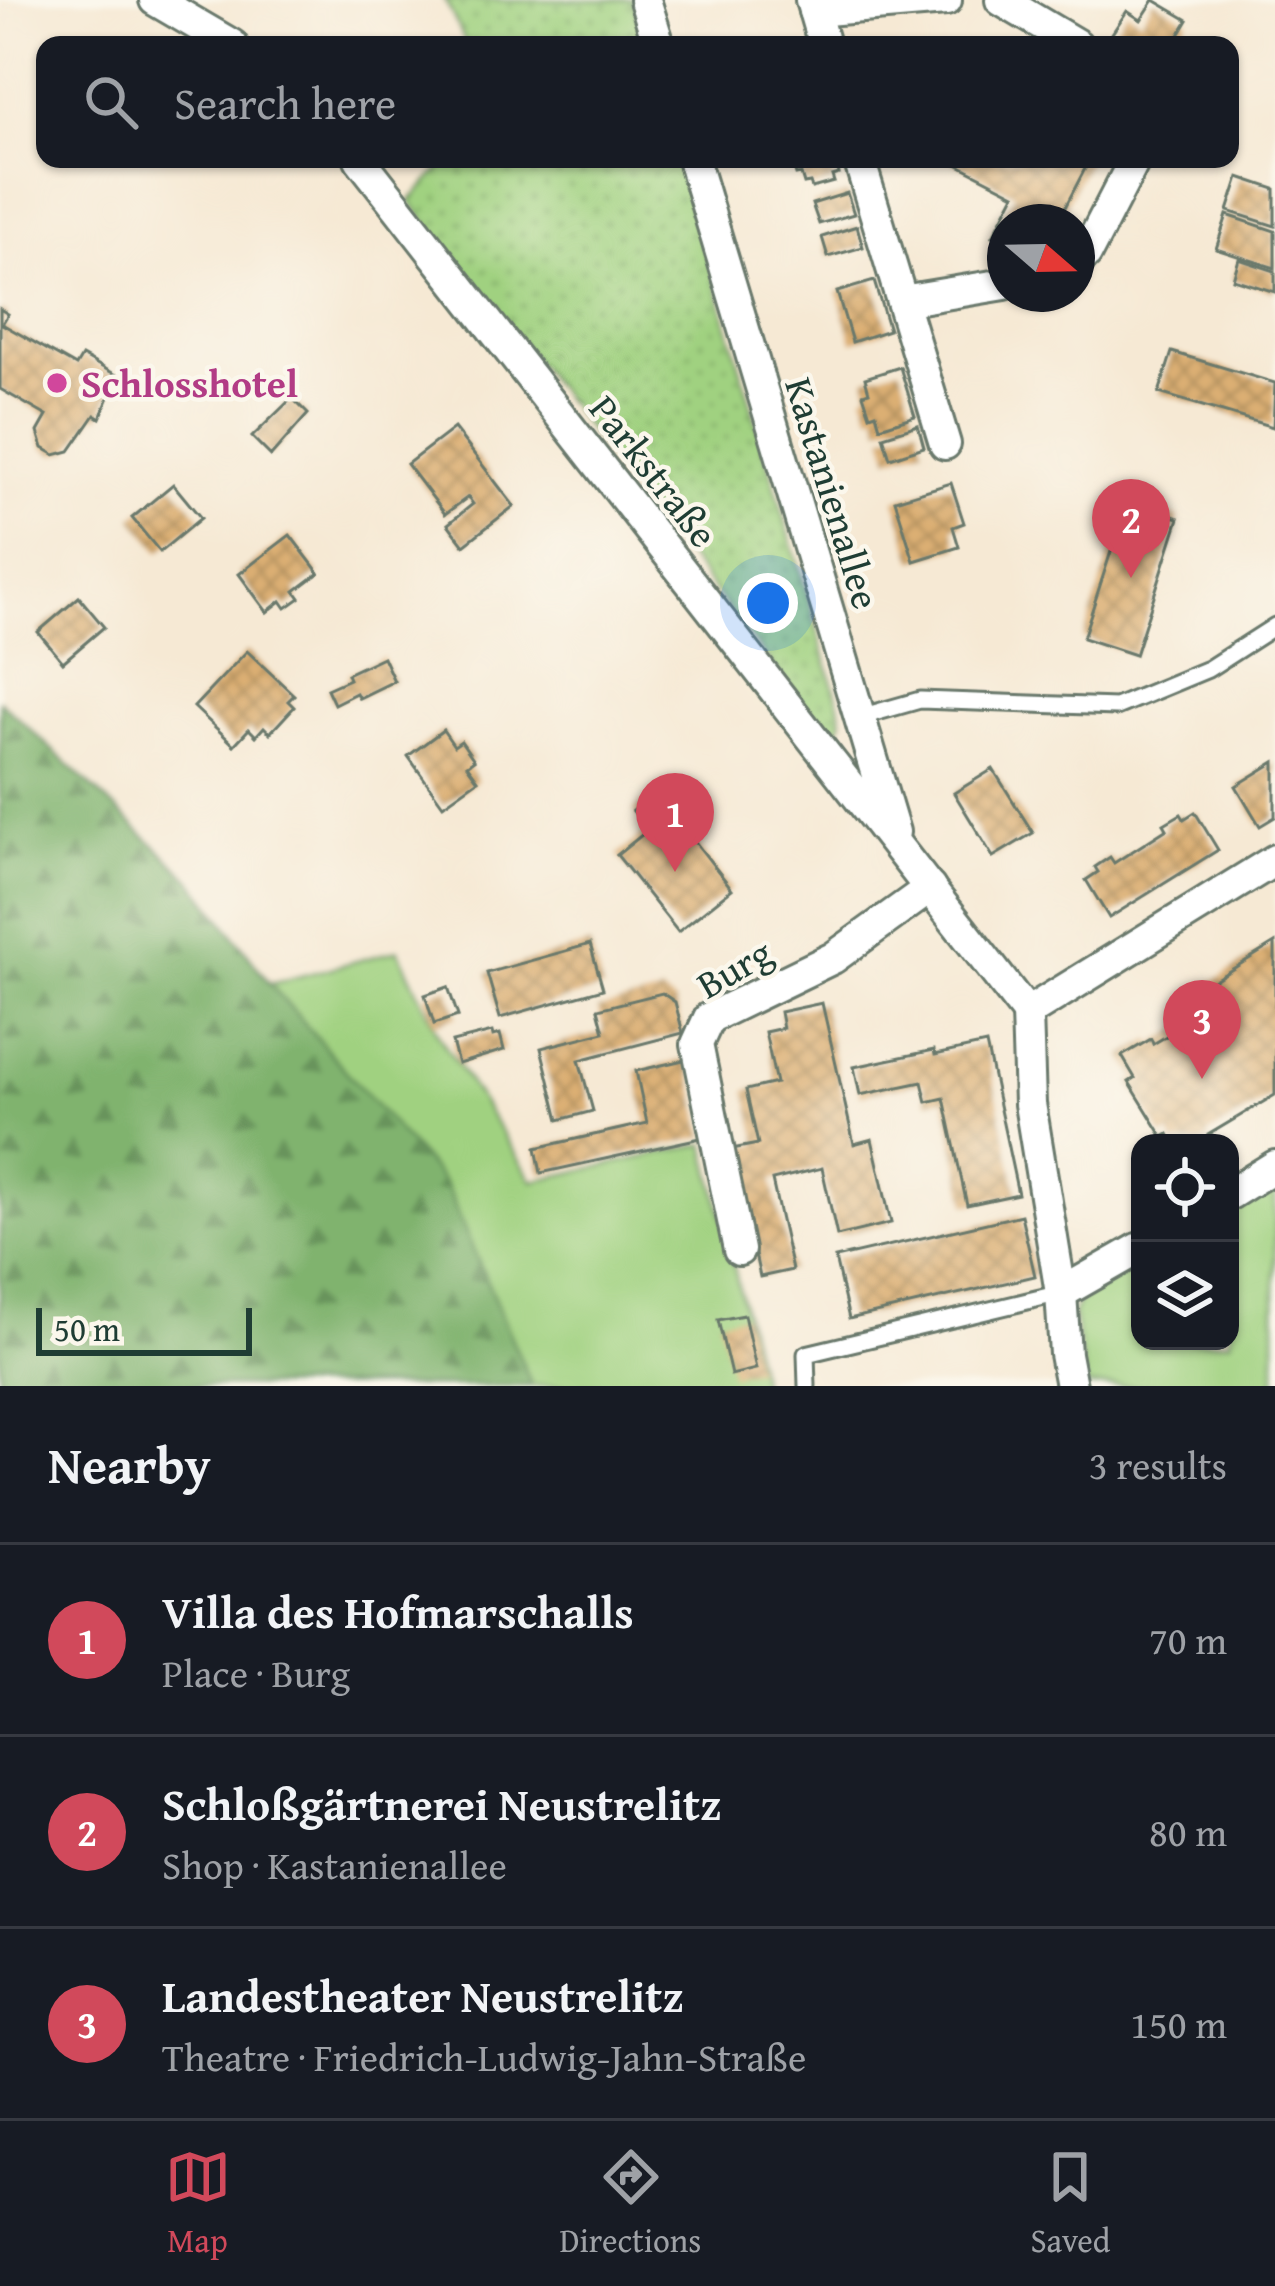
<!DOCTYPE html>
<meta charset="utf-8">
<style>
body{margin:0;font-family:"Gentium Book Plus",serif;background:#242831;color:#f1f3f6}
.controls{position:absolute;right:36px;bottom:36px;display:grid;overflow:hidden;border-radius:24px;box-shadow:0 3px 9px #0004}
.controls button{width:108px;height:108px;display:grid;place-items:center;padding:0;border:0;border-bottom:3px solid #363941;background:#171b24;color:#f1f3f6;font:60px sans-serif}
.compass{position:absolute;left:987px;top:204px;width:108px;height:108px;border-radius:50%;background:#171b24;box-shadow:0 3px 9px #0004;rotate:110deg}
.scale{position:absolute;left:36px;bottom:30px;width:216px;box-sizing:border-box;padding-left:12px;border:6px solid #1f3d34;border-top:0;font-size:33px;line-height:42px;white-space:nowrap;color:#1f3d34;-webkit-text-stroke:9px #fbf7ec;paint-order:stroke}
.you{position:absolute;left:768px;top:603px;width:42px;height:42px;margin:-30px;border:9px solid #fff;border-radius:50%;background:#1a73e8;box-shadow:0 0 0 18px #1a73e833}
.badge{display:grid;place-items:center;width:78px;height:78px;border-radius:50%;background:#d1495b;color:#fff;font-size:39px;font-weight:700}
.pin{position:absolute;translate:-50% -99px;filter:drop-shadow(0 3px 6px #0008)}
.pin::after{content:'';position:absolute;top:63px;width:42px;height:36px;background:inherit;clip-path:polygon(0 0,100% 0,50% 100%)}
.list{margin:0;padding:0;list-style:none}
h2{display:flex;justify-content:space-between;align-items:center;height:156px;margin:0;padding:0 48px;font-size:51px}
h2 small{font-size:39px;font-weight:400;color:#9ea1a6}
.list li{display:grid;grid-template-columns:78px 1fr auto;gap:36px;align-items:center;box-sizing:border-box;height:192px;padding:0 48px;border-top:3px solid #363941}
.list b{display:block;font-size:45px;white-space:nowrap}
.list p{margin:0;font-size:39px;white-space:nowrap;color:#9ea1a6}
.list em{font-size:39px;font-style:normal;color:#9ea1a6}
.icon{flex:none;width:66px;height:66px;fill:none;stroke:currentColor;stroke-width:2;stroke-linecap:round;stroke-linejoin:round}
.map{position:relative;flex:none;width:1275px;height:1386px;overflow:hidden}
.search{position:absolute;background:#171b24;box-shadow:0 3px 9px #0004;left:36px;right:36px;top:36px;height:132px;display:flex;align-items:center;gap:30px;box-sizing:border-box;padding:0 42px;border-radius:24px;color:#9ea1a6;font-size:45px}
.sheet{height:732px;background:#171b24}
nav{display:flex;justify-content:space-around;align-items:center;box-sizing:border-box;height:168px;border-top:3px solid #363941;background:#171b24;font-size:33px;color:#9ea1a6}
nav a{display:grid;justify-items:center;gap:6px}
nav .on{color:#d1495b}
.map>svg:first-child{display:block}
</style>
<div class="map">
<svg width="1275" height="1386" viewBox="0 0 1275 1386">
<defs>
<pattern id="grass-dots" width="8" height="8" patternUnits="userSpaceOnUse" patternTransform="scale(3)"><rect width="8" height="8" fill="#a0d180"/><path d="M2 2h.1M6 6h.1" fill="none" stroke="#89b46f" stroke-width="1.8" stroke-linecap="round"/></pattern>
<pattern id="forest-firs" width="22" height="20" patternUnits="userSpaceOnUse" patternTransform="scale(3)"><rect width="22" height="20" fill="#80b36e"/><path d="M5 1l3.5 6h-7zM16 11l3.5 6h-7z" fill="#68935b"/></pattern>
<pattern id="building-cross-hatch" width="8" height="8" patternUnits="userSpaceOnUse" patternTransform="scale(3)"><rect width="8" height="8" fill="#dbaf73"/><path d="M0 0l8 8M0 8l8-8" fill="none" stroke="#b1905f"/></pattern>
</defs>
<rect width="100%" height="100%" fill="#fbf7ec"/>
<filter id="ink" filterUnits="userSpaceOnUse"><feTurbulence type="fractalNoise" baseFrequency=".00833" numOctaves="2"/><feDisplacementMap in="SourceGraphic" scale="24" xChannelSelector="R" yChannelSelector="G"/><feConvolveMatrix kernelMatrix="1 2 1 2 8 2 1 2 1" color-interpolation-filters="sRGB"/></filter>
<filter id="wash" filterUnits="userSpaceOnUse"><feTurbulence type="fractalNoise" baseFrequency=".004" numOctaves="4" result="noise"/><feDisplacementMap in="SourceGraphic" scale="48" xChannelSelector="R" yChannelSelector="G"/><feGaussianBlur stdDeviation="2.7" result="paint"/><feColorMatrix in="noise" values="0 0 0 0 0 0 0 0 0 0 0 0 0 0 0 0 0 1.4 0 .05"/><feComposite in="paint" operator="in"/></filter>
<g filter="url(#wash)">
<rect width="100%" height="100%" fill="#f6e9d4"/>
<g fill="url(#grass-dots)" stroke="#60875a" stroke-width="3">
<path d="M445,0h188l13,45h-179z"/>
<path d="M450,159h229l160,545 3,18 -7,11 -12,-3 -413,-529z"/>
</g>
<path fill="url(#forest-firs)" stroke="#507851" stroke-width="3" d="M0,701l193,180 77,103 175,200 87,202h-532z"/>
<g fill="#a0d180" stroke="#60875a" stroke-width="3">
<path d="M398,950l42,88 93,143 172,-37 57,242h-230l-87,-202 -175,-200z"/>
<path d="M1275,1182v204h-188l-14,-73 7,-14 60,-36v78h90v-132z"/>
</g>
<g id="blocks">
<g fill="url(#building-cross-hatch)">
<path d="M1154,0l34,20 -15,25h-51l-11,-10 16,-24 14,9z"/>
<path d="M791,159h45l3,15 -7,2 2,6 -22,6 -2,-5 -6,1 -3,-10 -5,1z"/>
<path d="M947,159h143l-30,58 -8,-4 -5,9h-42v20l-12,-6 22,-42z"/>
<path d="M1239,177l36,12v37l-47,-15z"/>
<path d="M847,193l7,21 -35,10 -7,-20z"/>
<path d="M1227,215l48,16v37l-59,-19z"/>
<path d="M857,226l6,21 -35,10 -6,-20z"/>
<path d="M1239,259l36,12v21l-42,-13z"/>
<path d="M874,281l15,49 -37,12 -15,-50z"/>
<path d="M0,309l8,5 -6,10 74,42 6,-10 36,20 -18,42 -5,-3 -25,36 -15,4 -12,-7 -5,-16 9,-16 -47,-27z"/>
<path d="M1172,352l103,31 -2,44 -114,-34z"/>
<path d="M900,367l15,49 -35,11 -4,-14 -6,2 -7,-21 6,-2 -4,-14z"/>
<path d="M292,398l16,16 -37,42 -19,-19z"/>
<path d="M918,425l6,22 -34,11 -7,-22z"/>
<path d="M454,428l60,78 -50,39 -16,-21 25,-20 -5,-7 -23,17 -38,-50z"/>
<path d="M951,483l13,40 -11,4 6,20 -45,14 -19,-61z"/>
<path d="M173,484l28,34 -41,34 -28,-34z"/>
<path d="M1127,502l52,16 -44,137 -52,-17z"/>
<path d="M290,535l29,38 -24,18 5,7 -14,10 -5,-7 -14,11 -28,-38z"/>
<path d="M79,597l25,30 -41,35 -25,-30z"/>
<path d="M247,651l47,44 -6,6 6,6 -24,26 -6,-6 -8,9 -7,-7 -15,16 -40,-38z"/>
<path d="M383,657l11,24 -35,17 -3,-5 -22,11 -7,-15 22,-10 -2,-5z"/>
<path d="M443,730l11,16 7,-5 13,19 -7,5 11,15 -35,25 -35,-49z"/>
<path d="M1275,762v55l-15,9 -24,-40z"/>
<path d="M993,769l40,64 -40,24 -39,-64z"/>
<path d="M653,795l15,19 3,-3 61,78 -54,43 -61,-77 31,-25 -15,-19z"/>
<path d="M1195,812l23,38 -109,68 -23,-38 12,-8 -3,-5 15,-10 4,6 53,-34 -3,-5 17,-10 3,5z"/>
<path d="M1275,943v152l-67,40 1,3 -8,5h-27l-5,-9 -6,3 -34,-55 6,-4 -13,-22 29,-17 2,5 67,-40 -12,-20z"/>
<path d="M590,944l13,45 -103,29 -13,-45z"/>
<path d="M448,987l10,29 -24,8 -9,-29z"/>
<path d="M662,993l13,9 8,31 -104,27 14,51 -34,9 -18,-72 63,-16 -6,-23z"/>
<path d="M822,1003l32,141 18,-5 19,84 -54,13 -15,-68 -50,12 20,90 -32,7 -28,-128 26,-5 -12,-54 30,-7 -11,-51 18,-4 -3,-16z"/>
<path d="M492,1032l1,4 7,-2 4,16 -46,14 -6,-22z"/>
<path d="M986,1044l32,150 -51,11 -23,-107 -17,4 -5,-20 -62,13 -6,-28 80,-17 1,5z"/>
<path d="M688,1059l17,78 -164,36 -5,-25 111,-25 -11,-52z"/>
<path d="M1021,1215l14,61 -186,43 -14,-61z"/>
<path d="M744,1315l12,54 -25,6 -13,-55z"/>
</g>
</g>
</g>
<g filter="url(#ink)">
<use href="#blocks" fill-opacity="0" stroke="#6a796c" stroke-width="3"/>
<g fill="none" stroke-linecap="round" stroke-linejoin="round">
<g stroke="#6a796c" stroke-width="21">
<g id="lane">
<path d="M860,717l60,-17 196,7 92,-38 67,-43"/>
<path d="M807,1386l-1,-32 255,-61"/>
</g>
</g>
<g stroke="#6a796c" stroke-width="36">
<g id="street">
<path d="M155,0l77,45"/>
<path d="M645,0l14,45"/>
<path d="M811,0l13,45"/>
<path d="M1001,0l76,45"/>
<path d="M814,11l132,-11"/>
<path d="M360,159l667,854"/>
<path d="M693,159l201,673"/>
<path d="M859,159l86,285"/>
<path d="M1077,261l9,-7 49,-95"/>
<path d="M902,301l103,-17"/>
<path d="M1027,1013l3,91 31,189 4,61 6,32"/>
<path d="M1027,1013l248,-153"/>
<path d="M1230,1194l45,-28"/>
<path d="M739,1250l-42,-206 12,-26 124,-60 97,-70"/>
<path d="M1061,1293l79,-45"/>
</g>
</g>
<use href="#lane" stroke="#fff" stroke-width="15"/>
<use href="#street" stroke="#fff" stroke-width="30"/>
</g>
</g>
<circle fill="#d1479c" stroke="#fbf7ec" stroke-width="4.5" cx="57" cy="383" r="12"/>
<g text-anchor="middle" stroke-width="9" stroke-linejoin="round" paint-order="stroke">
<g font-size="39" font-weight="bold" fill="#b23c85" stroke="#fbf7ec" text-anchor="start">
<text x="81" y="397">Schlosshotel</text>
</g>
<g font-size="39" fill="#1f3d34" stroke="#fbf7ec">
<text transform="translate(654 471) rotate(52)" y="14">Parkstraße</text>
<text transform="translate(833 493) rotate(73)" y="14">Kastanienallee</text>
<text transform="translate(734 968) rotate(-30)" y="14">Burg</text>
</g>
</g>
</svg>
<div class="controls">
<button><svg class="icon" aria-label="locate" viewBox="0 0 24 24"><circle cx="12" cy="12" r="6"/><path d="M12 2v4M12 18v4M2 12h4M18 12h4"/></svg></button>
<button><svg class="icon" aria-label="layers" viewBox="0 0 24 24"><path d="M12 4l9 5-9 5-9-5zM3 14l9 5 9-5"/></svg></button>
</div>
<svg class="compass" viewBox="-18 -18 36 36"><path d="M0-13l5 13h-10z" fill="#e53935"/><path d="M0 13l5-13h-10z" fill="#9ea1a6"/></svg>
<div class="scale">50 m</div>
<div class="you"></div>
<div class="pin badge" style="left:675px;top:872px">1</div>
<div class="pin badge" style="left:1131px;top:578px">2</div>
<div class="pin badge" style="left:1202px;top:1079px">3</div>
<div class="search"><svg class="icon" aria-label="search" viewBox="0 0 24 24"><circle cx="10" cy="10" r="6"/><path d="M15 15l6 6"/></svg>Search here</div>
</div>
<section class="sheet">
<h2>Nearby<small>3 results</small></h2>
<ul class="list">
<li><span class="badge">1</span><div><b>Villa des Hofmarschalls</b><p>Place · Burg</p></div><em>70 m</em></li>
<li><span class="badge">2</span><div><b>Schloßgärtnerei Neustrelitz</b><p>Shop · Kastanienallee</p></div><em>80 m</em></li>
<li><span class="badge">3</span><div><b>Landestheater Neustrelitz</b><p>Theatre · Friedrich-Ludwig-Jahn-Straße</p></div><em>150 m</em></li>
</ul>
</section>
<nav>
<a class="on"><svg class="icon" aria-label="map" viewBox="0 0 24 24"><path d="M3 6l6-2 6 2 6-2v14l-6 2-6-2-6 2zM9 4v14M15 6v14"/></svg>Map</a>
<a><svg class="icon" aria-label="directions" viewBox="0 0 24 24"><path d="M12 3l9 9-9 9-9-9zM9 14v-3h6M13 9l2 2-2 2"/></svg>Directions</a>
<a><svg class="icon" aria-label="saved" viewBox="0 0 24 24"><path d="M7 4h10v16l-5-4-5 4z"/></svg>Saved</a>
</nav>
